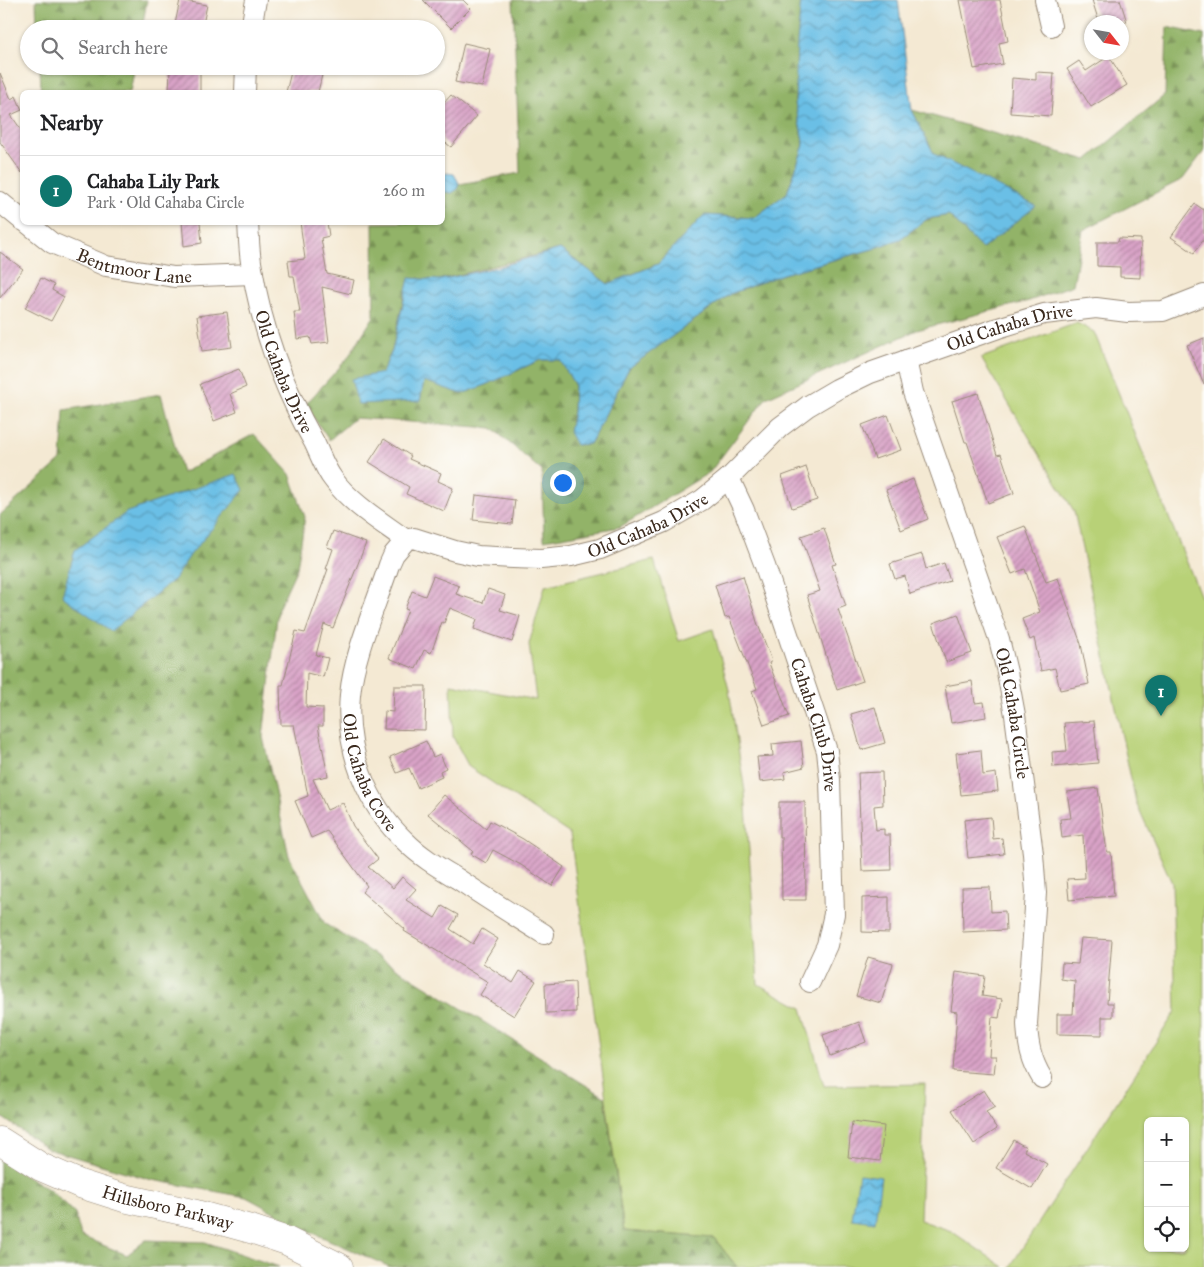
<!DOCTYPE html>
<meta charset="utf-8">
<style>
body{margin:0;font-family:"IM FELL Great Primer",serif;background:#f2f2f2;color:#202124}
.controls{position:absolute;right:15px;bottom:15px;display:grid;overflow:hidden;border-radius:8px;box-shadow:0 1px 4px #0004}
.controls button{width:45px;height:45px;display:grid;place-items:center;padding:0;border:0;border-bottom:1px solid #e0e0e0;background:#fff;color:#202124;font:25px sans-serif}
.compass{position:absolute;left:1084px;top:15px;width:45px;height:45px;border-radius:50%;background:#fff;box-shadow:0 1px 4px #0004;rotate:121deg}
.you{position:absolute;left:562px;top:482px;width:18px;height:18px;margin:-12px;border:4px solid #fff;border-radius:50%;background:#1a73e8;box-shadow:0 0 0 8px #1a73e833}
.badge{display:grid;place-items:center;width:32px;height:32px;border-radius:50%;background:#0f766e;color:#fff;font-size:16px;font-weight:700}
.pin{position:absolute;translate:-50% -41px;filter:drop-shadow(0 1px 2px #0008)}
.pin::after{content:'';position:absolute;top:26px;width:18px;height:15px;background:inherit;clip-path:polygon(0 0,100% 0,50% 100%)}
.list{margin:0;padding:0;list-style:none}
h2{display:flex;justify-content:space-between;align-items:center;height:65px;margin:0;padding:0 20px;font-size:21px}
h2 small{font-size:16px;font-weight:400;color:#757577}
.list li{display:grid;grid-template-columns:32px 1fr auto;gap:15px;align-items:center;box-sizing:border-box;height:70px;padding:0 20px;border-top:1px solid #e0e0e0}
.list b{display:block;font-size:19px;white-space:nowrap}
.list p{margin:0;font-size:16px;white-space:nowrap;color:#757577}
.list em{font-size:16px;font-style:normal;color:#757577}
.icon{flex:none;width:28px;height:28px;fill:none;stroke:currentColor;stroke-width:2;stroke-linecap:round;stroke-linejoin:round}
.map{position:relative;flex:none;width:1204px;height:1267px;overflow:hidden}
.search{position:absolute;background:#fff;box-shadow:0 1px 4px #0004;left:20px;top:20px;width:425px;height:55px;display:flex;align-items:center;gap:12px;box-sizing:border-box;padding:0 18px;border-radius:28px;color:#757577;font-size:19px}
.panel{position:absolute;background:#fff;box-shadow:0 1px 4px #0004;left:20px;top:90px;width:425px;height:135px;border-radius:8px}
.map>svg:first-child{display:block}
</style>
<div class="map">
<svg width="1204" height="1267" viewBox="0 0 1204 1267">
<defs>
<pattern id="forest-firs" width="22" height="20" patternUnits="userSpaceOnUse" patternTransform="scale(1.25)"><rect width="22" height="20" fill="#92b368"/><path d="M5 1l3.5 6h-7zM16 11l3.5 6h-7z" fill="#789255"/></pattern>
<pattern id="water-waves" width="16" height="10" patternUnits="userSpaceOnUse" patternTransform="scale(1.25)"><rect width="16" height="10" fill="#6abfe6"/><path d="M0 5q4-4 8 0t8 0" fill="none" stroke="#589bba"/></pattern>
<pattern id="building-hatch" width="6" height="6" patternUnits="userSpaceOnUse" patternTransform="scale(1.25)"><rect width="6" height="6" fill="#d9a3c7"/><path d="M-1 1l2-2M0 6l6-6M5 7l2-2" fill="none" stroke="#b185a1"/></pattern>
</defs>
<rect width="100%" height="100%" fill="#fdfcf7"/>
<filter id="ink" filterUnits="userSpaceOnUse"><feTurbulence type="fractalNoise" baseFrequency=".02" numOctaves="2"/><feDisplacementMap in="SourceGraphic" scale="10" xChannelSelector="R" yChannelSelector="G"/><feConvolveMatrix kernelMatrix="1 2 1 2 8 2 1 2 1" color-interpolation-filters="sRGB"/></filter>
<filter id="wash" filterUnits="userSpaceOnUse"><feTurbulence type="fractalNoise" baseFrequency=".0096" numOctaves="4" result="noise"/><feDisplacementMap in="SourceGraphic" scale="20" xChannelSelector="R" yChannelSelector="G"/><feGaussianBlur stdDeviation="1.12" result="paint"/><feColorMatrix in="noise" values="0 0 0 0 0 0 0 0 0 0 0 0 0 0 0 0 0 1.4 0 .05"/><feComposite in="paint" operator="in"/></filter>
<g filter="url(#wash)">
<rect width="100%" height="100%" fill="#f4e9d3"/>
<g fill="#b8d177" stroke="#7a7e4a" fill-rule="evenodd">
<path d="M1077,323l17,9 109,270 1,665h-194l166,-256 -4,-128 -36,-81 -62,-291 -93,-153zM1148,1121h37v127h-37z"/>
<path d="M654,560l25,81 34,-12 16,61 16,102 13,192 44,24 22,78 101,-2 -5,136 31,11 53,36h-267l-23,-29 -90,-7 -54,-397 -101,-67 -16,-30 -2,-53 85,16 -7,-56 16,-58z"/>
</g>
<g fill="url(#forest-firs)" stroke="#666e43">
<path d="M36,0h111l-5,29h-105z"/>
<path d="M513,0h288l-6,103 9,42 -17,48 -33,25 -50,-3 -46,49 -50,20 -48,-35 -121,31 -35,17 -12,54 -10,22 38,28 4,-21 62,5 54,-25h21l13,24 -1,28 -4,20 21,12 39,-76 101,-74 53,-20 90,-25 27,-10 27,-20 22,-4 33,34 53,-43 -101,-51 -22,-45 175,50 78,-65 2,-68 37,8v116l-21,28 -100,51 -10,55 -44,16 -112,29 -151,68 -56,74 -90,55 -76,13 -2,-69 -50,-43 -137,-10 -26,22 -24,-35 42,-46 27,-43 -1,-93 69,-1 1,-35 77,-14z"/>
<path d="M40,66h95l-5,26h-89z"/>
<path d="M161,394l21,79 72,-39 36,40 15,43 -8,51 -19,41 -15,128 26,119 36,68 280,173 19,134 90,7 23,29h-347l-79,-35 -65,-35 -94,-17 -104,-31 -48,-33v-601l61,-55 3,-50z"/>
<path d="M0,1160l50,30 25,24 6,22 46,19 19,-15 59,2 74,25h-279z"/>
</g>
<g fill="url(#water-waves)" stroke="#527482">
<path d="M801,0h97l14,110 22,44 102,52 -54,43 -33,-34 -22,4 -27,20 -27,10 -90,25 -53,20 -101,74 -39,76 -14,1 -7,-13 4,-20 1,-28 -14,-24h-20l-54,25 -24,9 -38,-13 -4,20 -62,3 -7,-25 31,-6 10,-22 17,-73 30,2 59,-13 62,-18 48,35 50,-20 46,-49 50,3 33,-25 17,-48 -9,-42 2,-61z"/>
<path d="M447,173l7,1 5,9 -1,6 -6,4 -9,-1v-17z"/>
<path d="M236,474l8,16 -53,64 -17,25 -63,52 -49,-35 13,-46 52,-38z"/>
<path d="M859,1174l22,3 -6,45 -23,-3z"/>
</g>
<g id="blocks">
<g fill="url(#building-hatch)">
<path d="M180,0l27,5 -5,24h-28z"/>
<path d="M423,0h40l8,8 -20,20z"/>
<path d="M960,0h40l8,41 -9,2 4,21 -29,5z"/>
<path d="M1092,0h28l7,22h-28z"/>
<path d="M464,43l26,6 -8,38 -27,-5z"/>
<path d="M1109,56l18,29 -36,22 -24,-38 12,-8 7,10z"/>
<path d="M292,68l30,7 -4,17h-32z"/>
<path d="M170,69l30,2v21h-31z"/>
<path d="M1036,72l18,1 -3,43 -41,-3 2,-35 24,2z"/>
<path d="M0,73l11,26 5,-3 6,14 -11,5 11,16v42l-22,-31z"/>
<path d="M451,95l26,21 -26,31 -9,-7v-35z"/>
<path d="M1195,204l9,6v29l-10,14 -23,-16z"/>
<path d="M182,222h18l2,21 -18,3z"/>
<path d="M300,222h27l2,14 -8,2 6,36 27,6 -3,14 -29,-7 7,55 -17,2 -2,-7 -13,2 -3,-27h6l-6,-36h-4l-2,-15 17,-2z"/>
<path d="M1119,238l22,1 -1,39 -20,-1v-10l-23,-1v-24h21z"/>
<path d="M0,252l23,17 -23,29z"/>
<path d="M41,278l13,7 -2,5 12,7 -13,24 -26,-13z"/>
<path d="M227,312l5,35 -30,4 -5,-35z"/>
<path d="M1204,338v47l-17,-40z"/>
<path d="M239,369l7,18 -16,7 7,18 -23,9 -14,-37z"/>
<path d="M978,393l19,62 4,-1 13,39 -26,10 -21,-61h-2l-13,-41z"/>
<path d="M888,415l13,35 -26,9 -13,-34z"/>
<path d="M384,439l27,17 -2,3 32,14 -3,8 15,7 -9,23 -38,-17 3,-7 -40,-25z"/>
<path d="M806,467l11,33 -25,8 -10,-32z"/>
<path d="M913,479l15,40 -27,11 -15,-40z"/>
<path d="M476,495l39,5 -3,24 -39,-4z"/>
<path d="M1025,526l21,56 12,-4 23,66 8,40 -29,6 -5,-22 -14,3 -7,-33 -4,2 -8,-21 18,-7 -15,-43 -13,5 -15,-37z"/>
<path d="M824,528l12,36 -4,1 14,41 -8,3 25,72 -26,9 -30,-95 13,-4 -19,-55z"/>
<path d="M333,531l33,12 -33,85 -9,-4 -8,31 12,3 -5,19 -16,-4 -1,34 17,1v18h-5l10,50 -15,3 14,31 16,-7 10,23 25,33 -10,8 25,21 9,-11 14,12 -10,11 29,18 7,-12 16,9 -8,14 23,15 9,-15 16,10 -15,24 30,20 7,-12 16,10 -22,35 -34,-21 8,-13 -84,-51 1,-2 -43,-37 5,-6 -40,-55 -16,7 -16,-37 13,-5 -14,-71h-13l-1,-40h3l13,-54 9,2 23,-64h-2l7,-20 -6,-2z"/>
<path d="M922,554l4,15 18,-6 6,18 -40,13 -5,-18 -10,3 -5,-15z"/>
<path d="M433,576l26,10 -3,8 27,9 5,-14 17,6 -5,15 20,6 -8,26 -38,-13 3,-10 -27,-11 -6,15 -2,-1 -11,31 -7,-3 -8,19 -27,-11 19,-48 -3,-1 7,-18 13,5z"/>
<path d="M743,576l14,46 15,39 -3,2 20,53 -25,9 -12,-34 5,-2 -28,-72 -4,1 -10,-33z"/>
<path d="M958,614l14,39 -26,9 -13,-39z"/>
<path d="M972,681l3,22 9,-1 2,15 -35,6 -6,-37z"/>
<path d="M394,686h32l-1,44 -41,-1 1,-18 8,1z"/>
<path d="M875,707l10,36 -24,7 -10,-36z"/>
<path d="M1094,721l4,42 -45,4 -1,-15 15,-1 -3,-28z"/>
<path d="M426,741l7,16 7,-3 6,14 -6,3 2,6 -24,11 -9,-20 -12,5 -7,-16z"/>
<path d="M801,741l3,26 -20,5 1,7 -25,3 -3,-25 16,-1 -1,-12z"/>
<path d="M981,750l2,25 13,-2 2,18 -37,4 -5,-42z"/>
<path d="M882,772l1,33 -9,1 2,24 8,-1v6h6l1,35 -29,1 -4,-98z"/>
<path d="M1098,788l9,64h4l3,44 -45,4 -2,-21 18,-1 -2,-43 -21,3 -2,-19 11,-1 -4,-26z"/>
<path d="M444,795l42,34 4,-8 33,18 41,28 -12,19 -31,-21 -28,-15 -7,13 -15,-9 2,-3 -45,-37z"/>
<path d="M779,802h26l1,98h-24l-1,-63h-2z"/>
<path d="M991,817l2,22 9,-1 2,16 -36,4 -4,-38z"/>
<path d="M990,887l1,25 14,-1 1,19 -43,2 -1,-44z"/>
<path d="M889,897v36l-27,-1v-34z"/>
<path d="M1081,938l31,2 -5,63h6v14h-11v18l-45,-1v-20h16l2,-33 -14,-2 1,-16 16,1z"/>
<path d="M868,957l25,7 -12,39 -25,-7z"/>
<path d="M956,972l29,4 -3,20 20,3 -3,19 -7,-1 -3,39h7l-2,18 -41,-3 4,-59 -6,-1z"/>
<path d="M575,982l1,30 -30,1 -1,-29z"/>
<path d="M859,1022l7,20 -36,14 -7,-21z"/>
<path d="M984,1090l11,17 -9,5 11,17 -23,15 -22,-34z"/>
<path d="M852,1122l32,4 -4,35 -32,-4z"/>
<path d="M1013,1140l13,7 -2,4 23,13 -15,25 -36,-21z"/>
</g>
</g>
</g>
<g filter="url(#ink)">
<use href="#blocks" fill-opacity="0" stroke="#988a78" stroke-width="1"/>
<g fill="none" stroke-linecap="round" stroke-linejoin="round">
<g stroke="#988a78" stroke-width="22">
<g id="street">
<path d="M1045,0l6,26"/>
<path d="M251,29l5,-29"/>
<path d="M245,92l1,-26"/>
<path d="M0,202l22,18"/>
<path id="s1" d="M26,222l26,21 54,23 68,11 79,-3"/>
<path id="s2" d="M248,222c1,16 1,31 4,46 10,62 31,119 62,174 6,12 11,27 19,37 17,24 50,44 73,61l8,-2 41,13 23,5 35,2 28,1 30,-3 29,-7 64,-27 38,-22 27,-22 51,-51 28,-21 29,-17 33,-16 128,-45 46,-14 52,-6 32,4 35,-1 41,-16"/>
<path id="s3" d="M906,360l7,32 86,247 8,33 8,43 18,139 3,39 -9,131c1,20 4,36 15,54"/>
<path id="s4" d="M729,478l15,32 21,56 62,185 3,29 4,134 -7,31 -17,37"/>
<path id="s5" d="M406,540l-12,14 -5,11c-13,40 -35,88 -39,130 -5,54 16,110 56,147 15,15 34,26 52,37 28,19 57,37 86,55"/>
</g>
</g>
<g stroke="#988a78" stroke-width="29">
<g id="secondary">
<path id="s6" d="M0,1141l41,26 39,17 44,14 72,16 58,16 33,11 52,26"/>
</g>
</g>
<use href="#street" stroke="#fff" stroke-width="20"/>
<use href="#secondary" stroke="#fff" stroke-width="28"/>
</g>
</g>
<g text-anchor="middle" stroke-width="4.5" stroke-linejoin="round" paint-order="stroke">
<g font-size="18" fill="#3b2a1e" stroke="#fdfcf7">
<text dy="6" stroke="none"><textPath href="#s1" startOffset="120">Bentmoor Lane</textPath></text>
<text dy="6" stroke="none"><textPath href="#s2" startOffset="1040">Old Cahaba Drive</textPath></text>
<text dy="6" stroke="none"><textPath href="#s2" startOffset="155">Old Cahaba Drive</textPath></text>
<text dy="6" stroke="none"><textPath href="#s2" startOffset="620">Old Cahaba Drive</textPath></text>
<text dy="6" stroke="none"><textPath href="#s3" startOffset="370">Old Cahaba Circle</textPath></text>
<text dy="6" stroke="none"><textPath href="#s4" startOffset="262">Cahaba Club Drive</textPath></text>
<text dy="6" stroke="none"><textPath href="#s5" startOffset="248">Old Cahaba Cove</textPath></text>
<text dy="6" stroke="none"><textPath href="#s6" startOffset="182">Hillsboro Parkway</textPath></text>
</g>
</g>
</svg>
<div class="controls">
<button>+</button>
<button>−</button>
<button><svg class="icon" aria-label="locate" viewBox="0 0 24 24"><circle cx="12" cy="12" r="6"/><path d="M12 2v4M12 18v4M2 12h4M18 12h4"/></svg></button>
</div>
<svg class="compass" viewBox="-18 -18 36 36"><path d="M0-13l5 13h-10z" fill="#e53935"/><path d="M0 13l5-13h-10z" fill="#757577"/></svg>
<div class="you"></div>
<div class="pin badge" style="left:1161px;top:716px">1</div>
<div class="search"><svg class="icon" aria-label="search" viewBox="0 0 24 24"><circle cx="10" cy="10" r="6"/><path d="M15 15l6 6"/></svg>Search here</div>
<section class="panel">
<h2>Nearby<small></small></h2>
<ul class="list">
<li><span class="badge">1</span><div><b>Cahaba Lily Park</b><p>Park · Old Cahaba Circle</p></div><em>260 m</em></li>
</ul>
</section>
</div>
